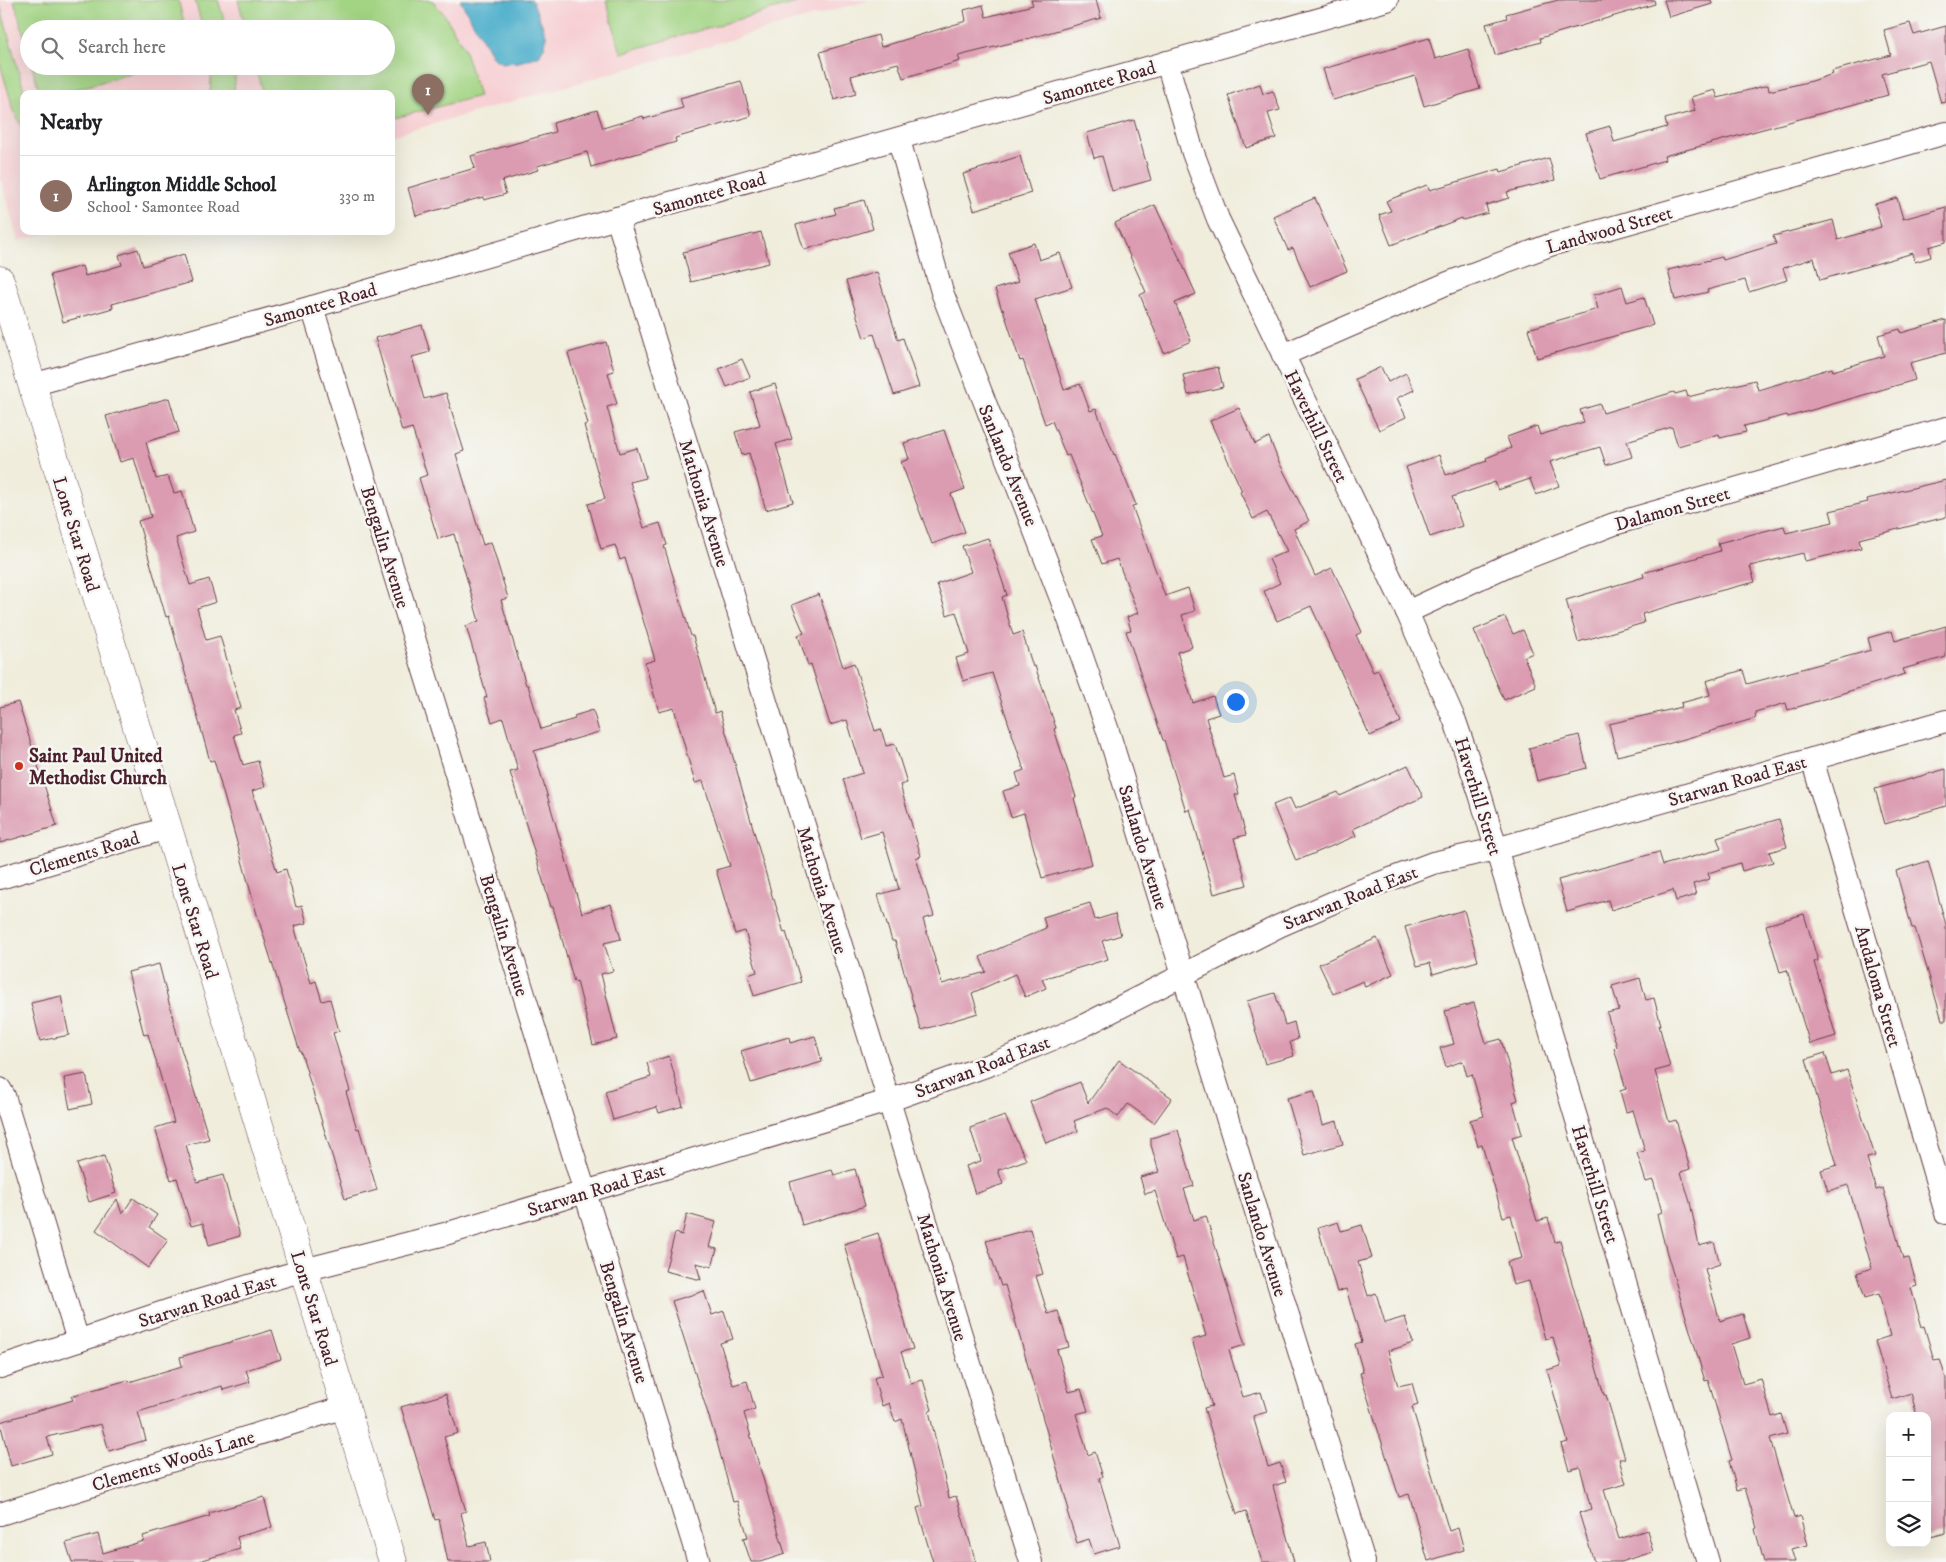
<!DOCTYPE html>
<meta charset="utf-8">
<style>
body{margin:0;font-family:"IM FELL DW Pica",serif;background:#f2f2f2;color:#202124}
.controls{position:absolute;right:15px;bottom:15px;display:grid;overflow:hidden;border-radius:10px;box-shadow:0 5px 20px #0002}
.controls button{width:45px;height:45px;display:grid;place-items:center;padding:0;border:0;border-bottom:1px solid #e0e0e0;background:#fff;color:#202124;font:25px sans-serif}
.you{position:absolute;left:1235px;top:701px;width:18px;height:18px;margin:-12px;border:4px solid #fff;border-radius:50%;background:#1a73e8;box-shadow:0 0 0 8px #1a73e833}
.badge{display:grid;place-items:center;width:32px;height:32px;border-radius:50%;background:#c8321e;color:#fff;font-size:16px;font-weight:700}
.pin{position:absolute;translate:-50% -41px;filter:drop-shadow(0 1px 2px #0008)}
.pin::after{content:'';position:absolute;top:26px;width:18px;height:15px;background:inherit;clip-path:polygon(0 0,100% 0,50% 100%)}
.list{margin:0;padding:0;list-style:none}
h2{display:flex;justify-content:space-between;align-items:center;height:65px;margin:0;padding:0 20px;font-size:21px}
h2 small{font-size:16px;font-weight:400;color:#757577}
.list li{display:grid;grid-template-columns:32px 1fr auto;gap:15px;align-items:center;box-sizing:border-box;height:80px;padding:0 20px;border-top:1px solid #e0e0e0}
.list b{display:block;font-size:19px;white-space:nowrap}
.list p{margin:0;font-size:16px;white-space:nowrap;color:#757577}
.list em{font-size:16px;font-style:normal;color:#757577}
.icon{flex:none;width:28px;height:28px;fill:none;stroke:currentColor;stroke-width:2;stroke-linecap:round;stroke-linejoin:round}
.map{position:relative;flex:none;width:1946px;height:1562px;overflow:hidden}
.search{position:absolute;background:#fff;box-shadow:0 5px 20px #0002;left:20px;top:20px;width:375px;height:55px;display:flex;align-items:center;gap:12px;box-sizing:border-box;padding:0 18px;border-radius:28px;color:#757577;font-size:19px}
.panel{position:absolute;background:#fff;box-shadow:0 5px 20px #0002;left:20px;top:90px;width:375px;height:145px;border-radius:10px}
.map>svg:first-child{display:block}
</style>
<div class="map">
<svg width="1946" height="1562" viewBox="0 0 1946 1562">
<rect width="100%" height="100%" fill="#f6f6f2"/>
<filter id="ink" filterUnits="userSpaceOnUse"><feTurbulence type="fractalNoise" baseFrequency=".02" numOctaves="2"/><feDisplacementMap in="SourceGraphic" scale="10" xChannelSelector="R" yChannelSelector="G"/><feConvolveMatrix kernelMatrix="1 2 1 2 8 2 1 2 1" color-interpolation-filters="sRGB"/></filter>
<filter id="wash" filterUnits="userSpaceOnUse"><feTurbulence type="fractalNoise" baseFrequency=".0096" numOctaves="4" result="noise"/><feDisplacementMap in="SourceGraphic" scale="20" xChannelSelector="R" yChannelSelector="G"/><feGaussianBlur stdDeviation="1.12" result="paint"/><feColorMatrix in="noise" values="0 0 0 0 0 0 0 0 0 0 0 0 0 0 0 0 0 1.4 0 .05"/><feComposite in="paint" operator="in"/></filter>
<g filter="url(#wash)">
<rect width="100%" height="100%" fill="#f0eddc"/>
<path fill="#f7cfd3" fill-rule="evenodd" d="M0,0h870l-479,136v-42h-367v137h30l-36,10 -18,-66zM29,29h357v37h-357z"/>
<g fill="#a2d483" stroke="#767a57">
<path d="M14,0h164l8,29h-157v24z"/>
<path d="M195,0h23l9,29h-24z"/>
<path d="M238,0h194l12,14 20,34 15,48 -88,23v-25h-128l-8,-28h131v-37h-140z"/>
<path d="M606,0h200l-185,53z"/>
<path d="M0,5l25,89 -1,39 -11,-25 -13,-44z"/>
<path d="M32,66h125l-98,28h-19z"/>
<path d="M212,66h24l-2,28h-24z"/>
</g>
<path fill="#4aadca" stroke="#4a667a" d="M460,0h72l15,37 -3,10 -5,9 -20,6 -16,1 -10,-5z"/>
<g id="blocks">
<g fill="#db9bb1">
<path d="M1031,0h65l5,18 -78,22 -65,16 2,5 -57,17 -5,-15 -47,13 5,18 -22,6 -14,-48 58,-17 3,12 85,-26 -2,-11 19,-5 3,12 47,-12z"/>
<path d="M1558,0h96l1,4 -115,34 1,4 -46,13 -9,-31 21,-6 -1,-4z"/>
<path d="M1664,0h47l1,4 -43,13z"/>
<path d="M1910,23l4,12 32,-9v76l-5,1 -12,-42 -47,13 6,21 -224,61 1,4 -65,19 -14,-46 24,-7 4,16 53,-15 -2,-8 30,-8 -4,-14 24,-7 3,8 50,-13 1,6 43,-10 21,-7 -1,-3 59,-16 -7,-25z"/>
<path d="M1429,38l6,21 33,-10 12,40 -56,17 -9,-30 -82,24 -10,-31z"/>
<path d="M741,81l10,35 -76,22 1,4 -85,25 -4,-15 -50,14 1,4 -36,11 4,13 -22,6 -1,-3 -67,19 -8,-28 67,-20 -4,-12 84,-24 -2,-9 44,-13 6,18 40,-12 1,3 39,-11 -3,-10z"/>
<path d="M1260,84l3,10 10,-3 7,19 -12,3 8,25 -30,10 -18,-53z"/>
<path d="M1134,120l17,60 -39,11 -10,-35 -8,2 -7,-25z"/>
<path d="M1020,156l11,37 -57,17 -11,-36z"/>
<path d="M1549,158l6,22 -48,12 2,6 -23,7 2,8 -25,7 -1,-2 -71,27 -12,-30 12,-4 -5,-10 41,-16 3,5 70,-21 1,3z"/>
<path d="M1315,198l32,73 -37,16 -17,-39 -5,2 -15,-34z"/>
<path d="M1897,198l6,21 43,-12v35l-17,5 2,10 -16,5 -2,-9 -93,27 -6,-22 -31,10 4,12 -38,12 -4,-12 -38,10 1,2 -33,8 -7,-30 54,-13 1,3 53,-16 -3,-8 60,-16 5,20 43,-13 -6,-23z"/>
<path d="M864,200l9,29 -69,21 -8,-25 40,-11 -2,-6z"/>
<path d="M1155,205l41,89 -21,9 16,38 -27,12 -24,-58 6,-3 -31,-69z"/>
<path d="M761,232l8,31 -78,19 -8,-30z"/>
<path d="M1034,243l5,17 21,-7 12,34 -37,12 29,91 16,-6 10,27 6,-2 18,46 1,-1 21,51 -4,1 33,90 23,-8 7,23 -13,4 10,32 -15,5 16,51 20,-7 6,18 -13,4 18,60 10,-3 5,19 -4,1 11,40 -12,3 13,47 -33,9 -24,-85 -4,2 -22,-71h-1l-37,-109 5,-1 -4,-13 11,-4 -21,-54 -15,5 -10,-25 10,-3 -33,-81 -3,1 -14,-35 -7,3 -22,-64 -3,1 -17,-52 -1,1 -7,-21 23,-7 -10,-30z"/>
<path d="M138,249l5,17 41,-12 8,28 -80,22 1,4 -50,14 -13,-47 32,-9 3,10 37,-11 -3,-10z"/>
<path d="M877,272l21,68 5,-2 16,49 -25,8 -20,-61 -10,4 -18,-57z"/>
<path d="M1622,286l5,16 17,-5 9,28 -116,33 -9,-29 70,-20 -4,-14z"/>
<path d="M1946,320v33l-36,10 5,17 -127,37 -1,-2 -43,11 2,6 -26,6 -1,-4 -41,12 -6,-19 -45,14 5,16 -26,8 -6,-18 -50,15 9,24 -23,9 -6,-16 -32,11 -3,-8 -43,15 10,29 -32,11 -24,-70 33,-12 7,20 41,-14 -1,-3 25,-10 -4,-11 30,-11 3,9 44,-13 -4,-12 20,-6 3,9 71,-21 1,2 11,-3 2,6 67,-17 3,10 74,-22 1,3 51,-15 -6,-21 22,-6 1,4z"/>
<path d="M422,325l8,27 -18,5 12,42 22,-6 18,58 -8,3 27,91 8,-3 17,56 -7,2 25,85h2l13,44 34,-10 -1,-3 19,-6 6,22 -65,19 48,162 29,-9 10,35 -17,4 9,28 -12,3 16,65 -24,6 -16,-64 -3,1 -21,-75h-2l-41,-135 8,-2 -15,-52 -11,4 -8,-24 3,-1 -21,-71 13,-5 -25,-87 -16,5 -19,-61 8,-3 -15,-47 -10,3 -27,-93z"/>
<path d="M606,342l8,29 -6,2 9,31 -10,3 13,46 17,-5 9,30 -16,4 14,46 16,-5 7,22 -3,1 27,90h2l22,77 5,-2 53,188h1l10,34 2,-1 15,50 -47,14 -6,-21 9,-3 -12,-41 -10,3 -19,-64 14,-4 -27,-85 -8,2 -21,-75 -15,4 -14,-49 10,-3 -30,-102 -5,2 -5,-15 -14,4 -13,-45 17,-5 -21,-74 4,-1 -20,-71z"/>
<path d="M742,359l8,18 -23,10 -8,-18z"/>
<path d="M1218,367l5,20 -35,8 -5,-20z"/>
<path d="M1381,367l7,15 18,-9 8,17 -17,8 9,19 -27,13 -24,-51z"/>
<path d="M775,384l17,55 -16,5 17,58 -27,8 -17,-57 -7,2 -7,-23 25,-7 -10,-33z"/>
<path d="M169,398l10,34 -33,10 10,37 12,-3 6,17 8,-2 12,41 -18,6 14,47 19,-6 7,23 -19,6 9,32 14,-4 21,72 -7,2 7,23 -7,2 9,30 15,-4 7,26 -13,4 25,81 9,-3 10,38 6,-2 5,18 -13,3 17,57 5,-2 6,20 8,-2 9,32 -6,2 17,58 -4,1 11,37 2,-1 18,62 -32,9 -44,-147h-1l-42,-134 -44,-158 -4,1 -41,-145 -3,1 -28,-96 13,-4 -17,-59 -14,4 -14,-46z"/>
<path d="M1239,408l16,36 14,-7 9,23 31,61 -15,8 21,47 17,-8 30,64 -6,3 17,37 5,-2 23,52 -31,14 -59,-130 -34,15 -13,-30 16,-8 -11,-24 18,-8 -20,-39 -14,7 -13,-27 2,-1 -32,-70z"/>
<path d="M944,430l21,59 -14,5 14,38 -33,12 -31,-82 8,-3 -5,-16z"/>
<path d="M1946,480v37l-87,22 2,9 -56,13 -2,-8 -53,13 5,16 -36,9 -77,23 2,9 -66,19 -12,-42 78,-23 -1,-4 77,-22 -2,-8 66,-17 2,7 47,-11 -3,-11 38,-9 -1,-3z"/>
<path d="M988,538l19,57 -5,2 11,38 9,-3 11,35 2,-1 21,62 -2,1 22,68 -2,1 18,66 -50,14 -18,-65 -13,4 -8,-26 17,-5 -4,-13 8,-3 -32,-97 -29,8 -7,-23 13,-4 -13,-42 -9,3 -10,-31 34,-12 -9,-26z"/>
<path d="M819,594l24,73 11,-4 21,68 6,-2 5,17 9,-2 12,39 -7,2 21,71 -5,2 18,58 -11,3 19,65 44,-12 -6,-15 66,-29 -3,-11 47,-14 5,17 20,-6 6,21 -19,6 6,18 -66,20 4,9 -21,9 -10,-23 -43,19 6,20 -57,17 -26,-89h-3l-14,-46 21,-6 -17,-57 -21,6 -18,-59 20,-6 -16,-53 -17,5 -19,-61 -3,1 -10,-30 6,-2 -12,-28z"/>
<path d="M1505,617l8,17 10,-4 10,23 -9,4 12,29 -32,14 -30,-70z"/>
<path d="M1946,626v31l-43,12 2,5 -117,36 -2,-7 -31,9 1,6 -92,27 -47,11 -8,-32 73,-17 -1,-4 29,-8 -4,-14 37,-11 4,14 124,-34 -3,-12 24,-7 3,10z"/>
<path d="M18,702l39,124 -57,17v-136z"/>
<path d="M1579,735l8,33 -50,13 -8,-33z"/>
<path d="M1408,765l15,32 -70,32 3,7 -60,25 -23,-56 17,-7 5,11 43,-17 2,4z"/>
<path d="M1946,769v37l-61,18 -10,-35z"/>
<path d="M1779,819l8,28 -18,5 4,10 -31,9 -2,-8 -32,10 2,6 -17,5 3,11 -20,6 -3,-11 -62,20 -3,-10 -41,12 -9,-32 101,-28 4,13 58,-16 -4,-11z"/>
<path d="M1928,861l18,64v95h-4l-27,-92h-3l-16,-57z"/>
<path d="M1464,910l14,51 -45,13 -3,-11 -13,3 -12,-39z"/>
<path d="M1804,914l14,47 -4,1 22,74 -26,8 -23,-74 -7,2 -14,-47z"/>
<path d="M1377,938l16,36 -28,13 -2,-6 -30,13 -14,-30z"/>
<path d="M159,964l20,78 30,97 -23,6 11,37 26,-7 17,61 -31,9 -6,-22 -12,3 -14,-48 -6,2 -16,-52 19,-6 -26,-88 -4,1 -16,-63z"/>
<path d="M1640,978l6,22 8,-2 7,27h-2l11,42 -15,4 14,51 7,-2 14,49 -9,3 9,30 9,44 15,-4 6,22 -15,5 15,52 23,-7 7,24 -19,6 12,40 18,-5 11,38 9,-3 6,20 -17,5 24,79 6,-2 8,29 -17,4 4,13h-31l-9,-33 2,-1 -12,-40 -8,2 -8,-29 3,-1 -24,-80 -3,1 -39,-131 -9,-36 5,-2 -9,-32 -7,2 -9,-29 8,-2 -12,-41 -7,2 -6,-21 6,-2 -12,-41 3,-1 -10,-34 12,-3 -7,-24z"/>
<path d="M1275,993l10,32 9,-3 4,17 -8,3 4,14 -29,8 -18,-63z"/>
<path d="M61,996l8,39 -29,6 -9,-38z"/>
<path d="M1474,1003l12,40 15,-4 17,61 -5,2 9,32 -10,3 25,84 11,-3 7,24 5,-1 44,154h2l19,63 -6,1 7,25 -22,6 15,49 28,-9 6,22 -33,10h-26l-15,-49 12,-4 -11,-42 -11,3 -8,-26 7,-2 -21,-72 14,-4 -8,-29 -8,2 -16,-58 -16,4 -6,-23 15,-4 -11,-43 -8,2 -21,-72 -4,1 -8,-26 14,-4 -12,-42 -5,2 -4,-15 -17,6 -6,-19 14,-4 -9,-33z"/>
<path d="M815,1036l7,26 -71,21 -10,-32 48,-14 1,6z"/>
<path d="M1825,1053l7,22 15,-5 28,86 -8,2 9,32 7,-2 20,71 6,-1 8,28 -6,2 11,39 2,-1 10,34 6,-1 6,20v154l-19,5v-122h-10l-6,-23 -19,6 -17,-58 15,-5 -11,-42 -14,4 -8,-25 15,-5 -24,-83 -20,6 -7,-21 16,-5 -31,-106z"/>
<path d="M669,1056l14,50 -24,7 -2,-6 -44,13 -8,-29 46,-14 -4,-14z"/>
<path d="M1119,1060l53,38 -18,25 -26,-19 -10,13 -11,-9 -33,13 4,10 -32,12 -16,-41 50,-20 8,21z"/>
<path d="M86,1074l6,30 -22,5 -6,-31z"/>
<path d="M1314,1091l9,34 14,-4 6,23 -39,11 -17,-57z"/>
<path d="M1005,1116l21,44 -28,10 5,14 -28,10 -9,-28 15,-5 -11,-33z"/>
<path d="M1178,1130l16,56 -10,3 10,31 12,-4 39,129 -16,5 14,47 18,-5 6,20 -14,4 15,51 12,-4 6,19 -13,4 21,76h-32l-16,-51 -9,3 -33,-106 8,-2 -20,-66 14,-4 -23,-79 -7,2 -21,-68 -10,3 -5,-17 19,-5 -8,-27v-7z"/>
<path d="M104,1156l12,37 -27,9 -12,-38z"/>
<path d="M855,1169l10,37 -63,19 -12,-43 42,-12 2,5z"/>
<path d="M133,1198l24,17 -8,12 19,13 -20,28 -52,-38 21,-31 5,15z"/>
<path d="M687,1214l29,8 -7,25 8,2 -5,18 -16,-4 5,17 -36,-9 10,-38 7,2z"/>
<path d="M1338,1222l3,9 21,-6 10,33 -14,4 10,34 8,-3 9,30 20,-6 8,26 -25,8 10,35 14,-3 6,22 -6,2 37,124 9,-3 6,22 -36,11 -19,-67 -10,3 -39,-124 3,-1 -8,-28 7,-2 -16,-53 -9,3 -19,-64z"/>
<path d="M1030,1229l13,45 -7,2 12,38 10,-3 11,36 -12,3 12,42 12,-3 7,22 -12,3 12,41 7,-3 8,25 -4,1 21,68 -26,8 -5,-15 -12,4 -10,-32 2,-1 -64,-225 -4,1 -15,-45z"/>
<path d="M878,1233l35,116 -12,3 10,31 12,-3 9,30 -3,1 20,87 7,-2 20,66h-43l-16,-54 6,-2 -21,-87 -7,3 -6,-19 -7,3 -8,-28 8,-3 -38,-131z"/>
<path d="M704,1291l8,24 12,-4 9,28 -13,4 13,42 14,-4 8,28 -11,4 41,141 -25,8h-9l-8,-24 5,-1 -11,-36 -4,1 -16,-60 -45,-141z"/>
<path d="M272,1330l9,29 -35,11 4,12 -27,8 -1,-4 -84,26 8,28 -37,11 -8,-27 -54,13 5,17 -41,12 -11,-44 73,-22 -2,-4 57,-16 1,2 53,-16 -2,-9z"/>
<path d="M446,1394l12,39 -14,4 22,74 -5,2 8,33 17,-4 4,20h-42l-9,-43 -4,1 -34,-113z"/>
<path d="M264,1497l8,30 -35,10 3,12 -44,13h-124l-6,-19 32,-9 5,19 41,-12 -1,-5 67,-20 -1,-3z"/>
</g>
</g>
</g>
<g filter="url(#ink)">
<use href="#blocks" fill-opacity="0" stroke="#633e46" stroke-width="1"/>
<g fill="none" stroke-linecap="round" stroke-linejoin="round">
<g stroke="#633e46" stroke-width="24">
<g id="street">
<path d="M1167,62l26,91 25,66 189,393 48,109 25,73 228,768"/>
<path d="M899,140l43,152 125,322 41,117 256,831"/>
<path d="M617,218l414,1344"/>
<path d="M312,307l387,1255"/>
<path d="M1283,355l165,-72 102,-38 396,-112"/>
<path d="M32,385l280,-78 305,-89 770,-218"/>
<path d="M1407,612l101,-47 106,-41 332,-96"/>
<path d="M1812,759l134,454"/>
<path d="M0,878l167,-50"/>
<path d="M0,1089l4,7 74,245"/>
<path d="M0,1367l191,-64 113,-33 141,-36 443,-133 109,-39 82,-34 200,-102 80,-35 74,-28 63,-14 450,-128"/>
<path d="M0,1514l345,-107"/>
</g>
</g>
<g stroke="#633e46" stroke-width="29">
<path id="secondary" d="M0,280l393,1282"/>
</g>
<use href="#street" stroke="#fff" stroke-width="22"/>
<use href="#secondary" stroke="#fff" stroke-width="28"/>
</g>
</g>
<circle fill="#c8321e" stroke="#f6f6f2" stroke-width="2" cx="19" cy="766" r="5"/>
<g text-anchor="middle" stroke-width="5" stroke-linejoin="round" paint-order="stroke">
<g font-size="19" fill="#4a1f2b" stroke="#f6f6f2">
<text transform="translate(1099 82) rotate(-16)" y="7">Samontee Road</text>
<text transform="translate(709 193) rotate(-16)" y="7">Samontee Road</text>
<text transform="translate(1609 229) rotate(-16)" y="7">Landwood Street</text>
<text transform="translate(320 304) rotate(-16)" y="7">Samontee Road</text>
<text transform="translate(1317 426) rotate(64)" y="7">Haverhill Street</text>
<text transform="translate(1009 465) rotate(68)" y="7">Sanlando Avenue</text>
<text transform="translate(705 503) rotate(73)" y="7">Mathonia Avenue</text>
<text transform="translate(1672 508) rotate(-16)" y="7">Dalamon Street</text>
<text transform="translate(77 534) rotate(73)" y="7">Lone Star Road</text>
<text transform="translate(386 547) rotate(73)" y="7">Bengalin Avenue</text>
<text transform="translate(1737 780) rotate(-16)" y="7">Starwan Road East</text>
<text transform="translate(1479 796) rotate(73)" y="7">Haverhill Street</text>
<text transform="translate(1144 847) rotate(73)" y="7">Sanlando Avenue</text>
<text transform="translate(84 853) rotate(-17)" y="7">Clements Road</text>
<text transform="translate(823 890) rotate(73)" y="7">Mathonia Avenue</text>
<text transform="translate(1350 897) rotate(-22)" y="7">Starwan Road East</text>
<text transform="translate(196 921) rotate(73)" y="7">Lone Star Road</text>
<text transform="translate(505 935) rotate(73)" y="7">Bengalin Avenue</text>
<text transform="translate(1879 986) rotate(74)" y="7">Andaloma Street</text>
<text transform="translate(982 1066) rotate(-21)" y="7">Starwan Road East</text>
<text transform="translate(1596 1184) rotate(73)" y="7">Haverhill Street</text>
<text transform="translate(596 1189) rotate(-17)" y="7">Starwan Road East</text>
<text transform="translate(1263 1234) rotate(73)" y="7">Sanlando Avenue</text>
<text transform="translate(943 1277) rotate(73)" y="7">Mathonia Avenue</text>
<text transform="translate(207 1300) rotate(-17)" y="7">Starwan Road East</text>
<text transform="translate(315 1308) rotate(73)" y="7">Lone Star Road</text>
<text transform="translate(625 1322) rotate(73)" y="7">Bengalin Avenue</text>
<text transform="translate(173 1460) rotate(-17)" y="7">Clements Woods Lane</text>
</g>
<g font-size="19" font-weight="bold" fill="#4a1f2b" stroke="#f6f6f2" text-anchor="start">
<text x="29" y="762">Saint Paul United<tspan x="29" dy="22">Methodist Church</tspan></text>
</g>
</g>
</svg>
<div class="controls">
<button>+</button>
<button>−</button>
<button><svg class="icon" aria-label="layers" viewBox="0 0 24 24"><path d="M12 4l9 5-9 5-9-5zM3 14l9 5 9-5"/></svg></button>
</div>
<div class="you"></div>
<div class="pin badge" style="left:428px;top:115px;background:#8d6e63">1</div>
<div class="search"><svg class="icon" aria-label="search" viewBox="0 0 24 24"><circle cx="10" cy="10" r="6"/><path d="M15 15l6 6"/></svg>Search here</div>
<section class="panel">
<h2>Nearby<small></small></h2>
<ul class="list">
<li><span class="badge" style="background:#8d6e63">1</span><div><b>Arlington Middle School</b><p>School · Samontee Road</p></div><em>330 m</em></li>
</ul>
</section>
</div>
